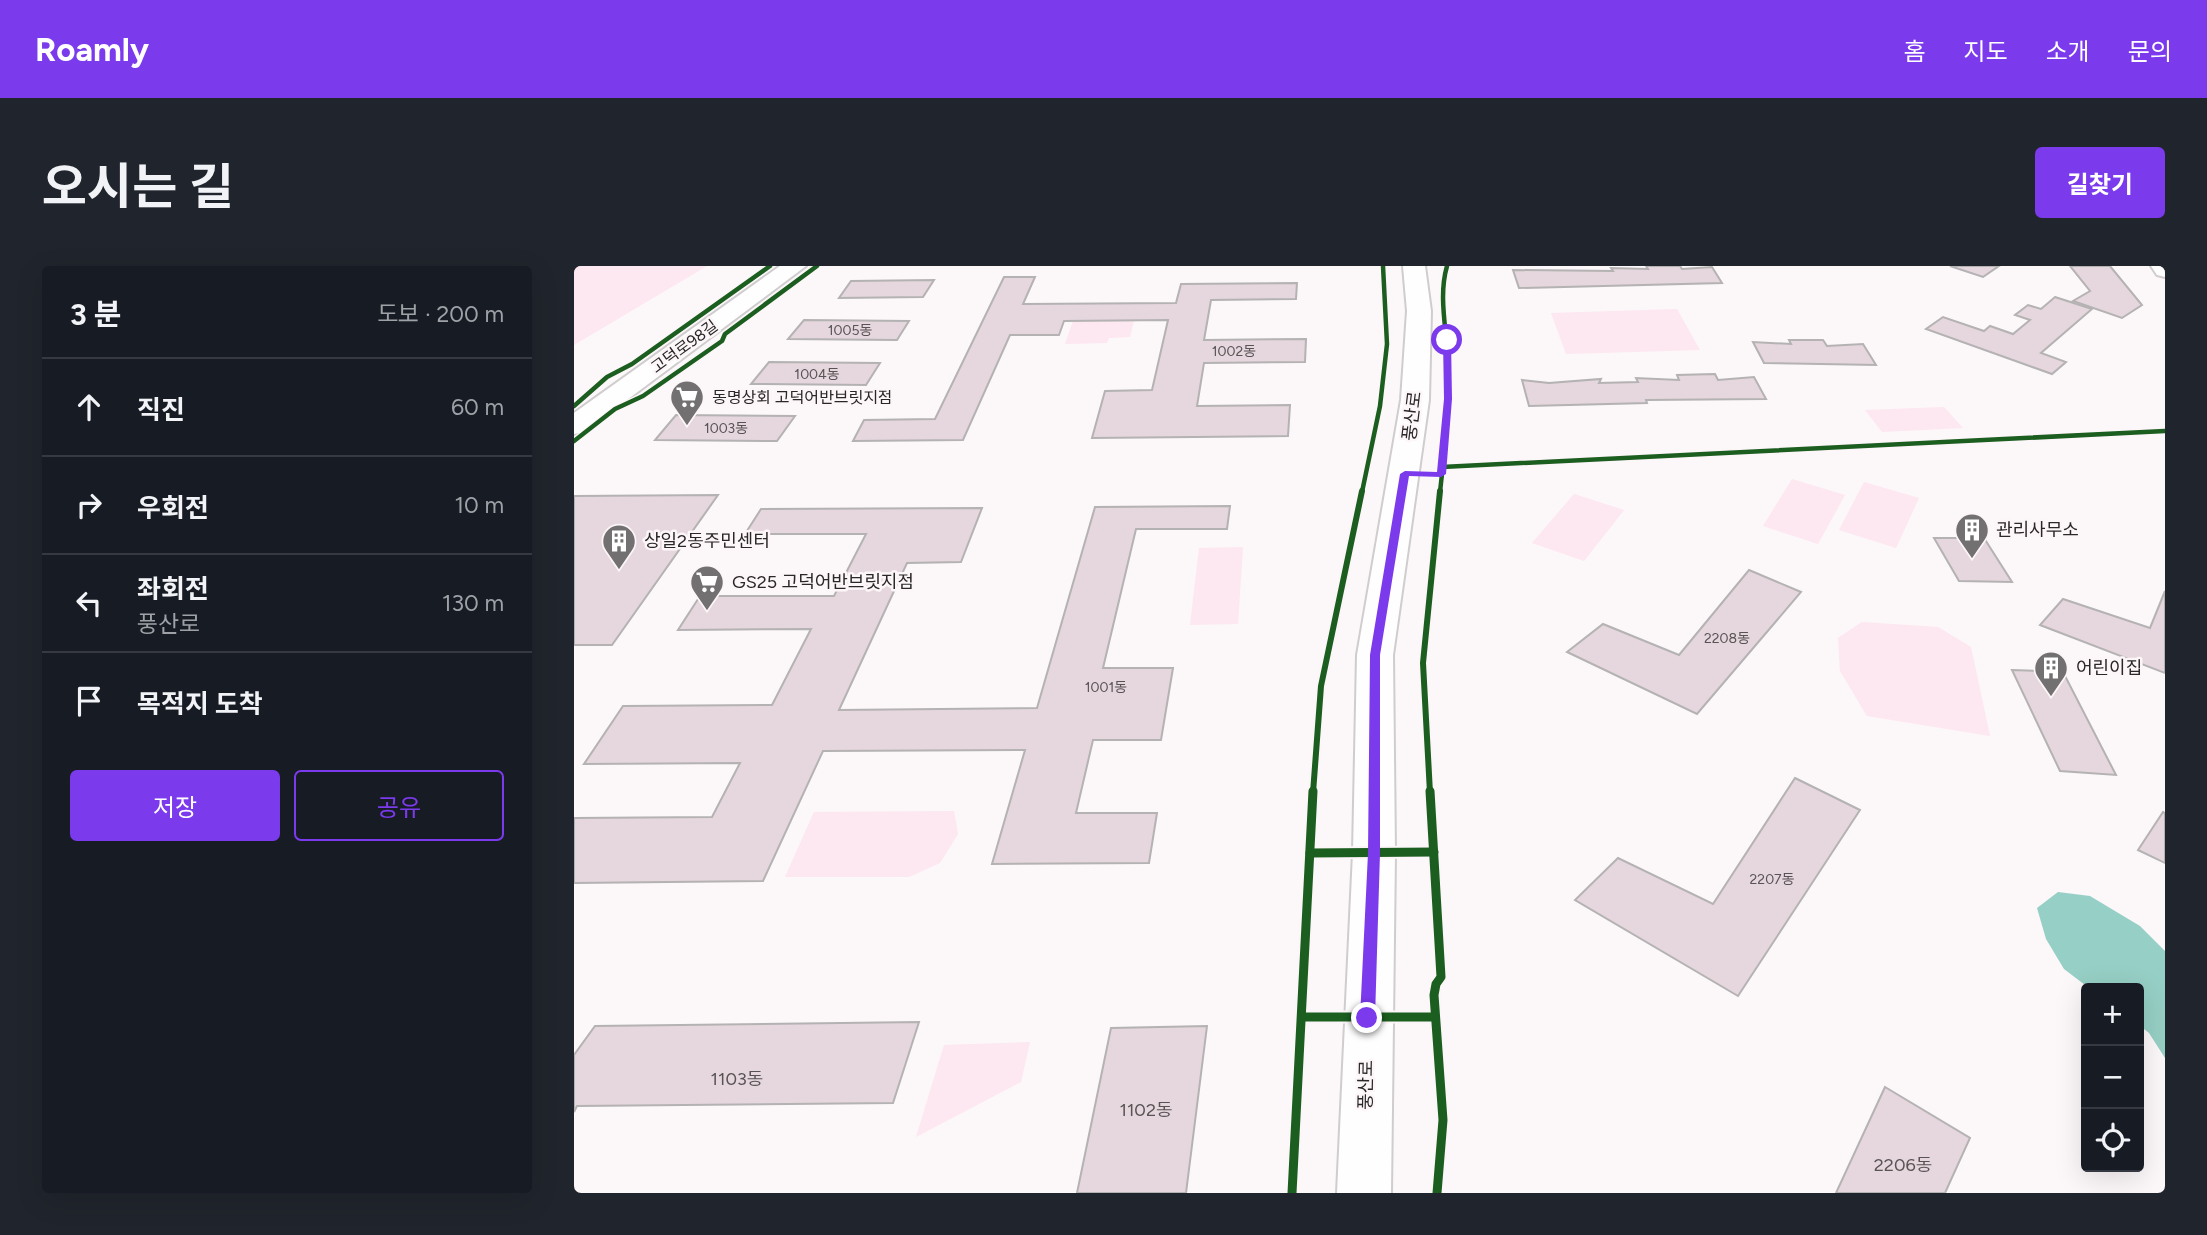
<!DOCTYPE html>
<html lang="ko">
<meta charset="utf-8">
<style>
body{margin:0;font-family:Figtree,"Noto Sans KR",sans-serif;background:#20242c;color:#f1f3f6}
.controls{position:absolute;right:21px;bottom:21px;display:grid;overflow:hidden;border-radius:7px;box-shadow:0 7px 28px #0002}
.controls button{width:63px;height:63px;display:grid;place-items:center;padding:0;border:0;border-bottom:2px solid #363941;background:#171b24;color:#f1f3f6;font:35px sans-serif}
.stop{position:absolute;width:21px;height:21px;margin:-16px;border:5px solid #7c3aed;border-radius:50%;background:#fff}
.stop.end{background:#7c3aed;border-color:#fff;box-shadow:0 2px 7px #0008}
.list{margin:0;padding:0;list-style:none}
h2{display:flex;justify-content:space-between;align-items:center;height:91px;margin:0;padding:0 28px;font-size:30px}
h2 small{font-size:23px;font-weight:400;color:#9ea1a6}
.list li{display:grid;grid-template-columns:46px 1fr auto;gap:21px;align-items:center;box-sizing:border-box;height:98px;padding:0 28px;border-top:2px solid #363941}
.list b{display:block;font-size:26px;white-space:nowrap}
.list p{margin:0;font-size:23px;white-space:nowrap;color:#9ea1a6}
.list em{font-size:23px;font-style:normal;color:#9ea1a6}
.actions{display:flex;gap:14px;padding:21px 28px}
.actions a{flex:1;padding:16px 0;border:2px solid #7c3aed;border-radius:7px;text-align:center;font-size:24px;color:#7c3aed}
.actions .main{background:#7c3aed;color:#fff}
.icon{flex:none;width:38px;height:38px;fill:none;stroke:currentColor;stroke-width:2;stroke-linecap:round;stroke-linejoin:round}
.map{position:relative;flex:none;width:1591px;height:927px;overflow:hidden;border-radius:7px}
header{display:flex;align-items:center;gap:42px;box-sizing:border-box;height:98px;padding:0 35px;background:#7c3aed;color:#fff}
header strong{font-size:33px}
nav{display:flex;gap:38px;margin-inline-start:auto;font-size:24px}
.intro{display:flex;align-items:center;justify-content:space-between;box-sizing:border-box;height:168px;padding:0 42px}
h1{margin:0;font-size:49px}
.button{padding:18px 32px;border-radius:7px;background:#7c3aed;color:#fff;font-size:24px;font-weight:700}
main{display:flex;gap:42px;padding:0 42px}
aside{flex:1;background:#171b24;border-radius:7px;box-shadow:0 7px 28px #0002}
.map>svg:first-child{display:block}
</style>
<header>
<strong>Roamly</strong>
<nav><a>홈</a><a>지도</a><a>소개</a><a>문의</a></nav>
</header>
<div class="intro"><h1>오시는 길</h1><a class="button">길찾기</a></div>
<main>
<aside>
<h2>3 분<small>도보 · 200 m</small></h2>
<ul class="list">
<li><svg class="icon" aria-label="ahead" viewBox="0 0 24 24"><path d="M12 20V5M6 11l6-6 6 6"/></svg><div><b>직진</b></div><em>60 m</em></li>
<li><svg class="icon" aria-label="right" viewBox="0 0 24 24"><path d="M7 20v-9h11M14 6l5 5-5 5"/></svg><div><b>우회전</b></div><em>10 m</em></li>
<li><svg class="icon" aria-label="left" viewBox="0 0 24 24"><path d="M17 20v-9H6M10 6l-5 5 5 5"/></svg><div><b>좌회전</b><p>풍산로</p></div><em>130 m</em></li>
<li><svg class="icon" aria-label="arrive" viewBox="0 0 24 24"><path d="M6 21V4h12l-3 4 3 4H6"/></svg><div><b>목적지 도착</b></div></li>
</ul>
<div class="actions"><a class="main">저장</a><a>공유</a></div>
</aside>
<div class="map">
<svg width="1591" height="927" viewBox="0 0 1591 927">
<rect width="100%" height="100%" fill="#fcf7f9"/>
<g fill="#fde7f0">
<path d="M0,0h133l-133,79z"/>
<path d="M1103,43l23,41 -134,4 -15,-41z"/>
<path d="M499,55h61l-4,16 -21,1 -2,5 -42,1z"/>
<path d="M1370,141l19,21 -81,4 -17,-22z"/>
<path d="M1218,213l53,16 -27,49 -55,-18z"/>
<path d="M1290,216l55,16 -23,50 -57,-18z"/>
<path d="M1000,228l50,16 -40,51 -52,-18z"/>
<path d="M669,281l-5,77 -48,1 9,-77z"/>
<path d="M1288,356l76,5 33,20 19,89 -123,-20 -27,-45 -2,-33z"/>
<path d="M380,545l4,23 -18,29 -31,14h-124l29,-65z"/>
<path d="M456,776l-9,40 -105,55 28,-92z"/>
</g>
<path fill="#96cfc5" d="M1484,626l32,4 50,30 25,25v107l-16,-25 -10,-8v-37h-50l-25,-19 -18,-30 -9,-31z"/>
<g fill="#e5d7dd" stroke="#b4b2b3" stroke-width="2">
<path d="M1072,0h34l2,3 30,-2 10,16 -203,5 -6,-18 100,1 -2,-3 37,1z"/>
<path d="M1376,0h49l-16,11z"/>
<path d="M1496,0h40l32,39 -20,13 -49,-17 17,-10z"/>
<path d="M430,11h31l-12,27 153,-1 5,-19 116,-1 -1,16 -85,1 -7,40 102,-1 -1,23 -101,1 -7,43 93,-1 -2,31 -196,2 13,-47 47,-1 16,-70 -104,1 -5,14h-49l-47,105 -110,1 11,-21 71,-1z"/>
<path d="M360,14l-11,17 -84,1 12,-17z"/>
<path d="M1481,31l37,12 -51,44 25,9 -14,12 -126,-45 17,-12 41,14 6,-5 23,8 17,-14 -15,-5 13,-10 13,4z"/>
<path d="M230,54l105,1 -12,19 -109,-1z"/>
<path d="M1215,74h34l4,6 36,-2 13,21 -112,-2 -11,-21 38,2z"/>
<path d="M195,96l111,1 -14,22 -115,-1z"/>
<path d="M1141,108l3,6 36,-3 12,22 -120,1 1,3 -118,3 -7,-26 27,3 52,-4 -2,4 39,-1 -2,-4 43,2 -2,-5z"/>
<path d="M102,149l119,1 -18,25 -122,-1z"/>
<path d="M144,229l-106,150h-38v-149z"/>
<path d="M656,240l-3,23h-91l-33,139h70l-12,72h-68l-17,73h81l-8,50 -157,1 33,-114 -202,1 -60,130 -189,2v-65l138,-1 28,-54 -156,1 39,-58 149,-1 39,-76 -133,1 22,-34h134l32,-62h-121l16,-25 221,-1 -21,54 -54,1 -68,147 198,-2 58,-201z"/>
<path d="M1360,272h50l28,44 -53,-1z"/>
<path d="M1175,304l52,22 -104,122 -130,-62 36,-28 76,31z"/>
<path d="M1591,325v82l-125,-48 23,-26 87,29z"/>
<path d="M1438,404l51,2 53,103 -56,-4z"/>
<path d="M1221,512l65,32 -122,186 -163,-96 43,-42 95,46z"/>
<path d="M1589,546l2,1v50l-27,-13z"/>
<path d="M345,756l-26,81 -316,3 -3,6v-57l21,-29z"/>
<path d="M633,760l-21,167h-109l34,-165z"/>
<path d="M1311,821l85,51 -25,55h-109z"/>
</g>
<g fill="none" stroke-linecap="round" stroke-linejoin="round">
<g stroke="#d0cdce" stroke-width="4">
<g id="minor">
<path d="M206,0h26l-222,166 -10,2v-21z"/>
<path d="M829,0h22l6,45 -2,89 -36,255 2,198 -4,340h-54l16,-340 4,-198 44,-255 6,-89z"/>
<path d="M1577,0h14v11l-8,-2z"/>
</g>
</g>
<use href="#minor" fill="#fffefe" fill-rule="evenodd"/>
<g stroke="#fdf6f9" stroke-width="7">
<g id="cycleway-far2">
<path d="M0,140l33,-29 25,-13 138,-98"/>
<path d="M0,175l41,-32 28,-13 79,-55 3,-7 92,-68"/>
<path d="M868,201l723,-36"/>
<path d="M788,226l18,-86 7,-62 -4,-78"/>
<path d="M866,226c5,-43 9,-86 8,-129 -1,-33 -10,-66 -1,-97"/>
</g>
</g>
<g stroke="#fdf6f9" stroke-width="10">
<g id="cycleway-far1">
<path d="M739,527l8,-107 41,-195"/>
<path d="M856,527l-7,-130 17,-172"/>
</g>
</g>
<g stroke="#fdf6f9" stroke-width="13">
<g id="cycleway">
<path d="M856,525l11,186 -5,7 -2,11 9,125 -6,73"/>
<path d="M736,587l124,-1"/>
<path d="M728,751h133"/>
<path d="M718,927l21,-402"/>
</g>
</g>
<use href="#cycleway-far2" stroke="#1b5e20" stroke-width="4.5"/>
<use href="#cycleway-far1" stroke="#1b5e20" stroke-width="6"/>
<use href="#cycleway" stroke="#1b5e20" stroke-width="9"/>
</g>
<path fill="#7c3aed" d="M873,72l4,2 1,59 -6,75 -5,3 -32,-1 -29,179v198l-5,165 -8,6 -7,-6 8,-165 2,-198 30,-181 5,-3 32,1 7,-73 -1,-59z"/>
<defs>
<g id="supermarket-pin" transform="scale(1.75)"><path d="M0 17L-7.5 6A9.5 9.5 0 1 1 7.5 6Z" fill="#737071" stroke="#fdf6f9"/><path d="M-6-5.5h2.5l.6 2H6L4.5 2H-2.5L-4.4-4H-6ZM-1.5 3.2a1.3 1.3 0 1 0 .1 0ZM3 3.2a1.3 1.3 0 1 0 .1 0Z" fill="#fff"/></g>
<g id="building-pin" transform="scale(1.75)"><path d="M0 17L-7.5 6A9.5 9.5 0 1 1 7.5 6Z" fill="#737071" stroke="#fdf6f9"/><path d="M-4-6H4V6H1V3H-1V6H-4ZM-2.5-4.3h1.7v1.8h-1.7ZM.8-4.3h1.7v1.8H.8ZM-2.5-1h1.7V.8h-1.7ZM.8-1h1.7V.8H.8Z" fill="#fff"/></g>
</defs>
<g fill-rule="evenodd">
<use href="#supermarket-pin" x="113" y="131"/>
<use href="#building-pin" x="1398" y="264"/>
<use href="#building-pin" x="45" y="275"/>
<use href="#supermarket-pin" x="133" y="316"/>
<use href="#building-pin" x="1477" y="402"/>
</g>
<g text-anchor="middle" stroke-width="5" stroke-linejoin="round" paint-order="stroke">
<g font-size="14" fill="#585355">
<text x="276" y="69">1005동</text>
<text x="660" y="90">1002동</text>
<text x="243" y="113">1004동</text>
<text x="152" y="167">1003동</text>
<text x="1153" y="377">2208동</text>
<text x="532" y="426">1001동</text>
<text x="1198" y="618">2207동</text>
</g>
<g font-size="16" fill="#292728" stroke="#fdf6f9">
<text transform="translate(110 80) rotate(-36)" y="6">고덕로98길</text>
</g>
<g font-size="16" fill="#292728" stroke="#fdf6f9" text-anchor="start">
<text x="138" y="137">동명상회 고덕어반브릿지점</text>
</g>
<g font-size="18" fill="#292728" stroke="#fdf6f9">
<text transform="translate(838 150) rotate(-83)" y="6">풍산로</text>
<text transform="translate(792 819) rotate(-89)" y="6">풍산로</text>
</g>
<g font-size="18" fill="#292728" stroke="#fdf6f9" text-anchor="start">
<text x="1422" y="270">관리사무소</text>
<text x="70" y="281">상일2동주민센터</text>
<text x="158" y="322">GS25 고덕어반브릿지점</text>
<text x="1502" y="408">어린이집</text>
</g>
<g font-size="18" fill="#585355">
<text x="163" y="819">1103동</text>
<text x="572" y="850">1102동</text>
<text x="1329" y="905">2206동</text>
</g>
</g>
</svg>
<div class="controls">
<button>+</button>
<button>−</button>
<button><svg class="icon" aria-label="locate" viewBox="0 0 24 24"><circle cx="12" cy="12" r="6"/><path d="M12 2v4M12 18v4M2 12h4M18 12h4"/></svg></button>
</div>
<div class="stop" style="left:873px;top:74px"></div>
<div class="stop end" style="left:793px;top:752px"></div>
</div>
</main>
